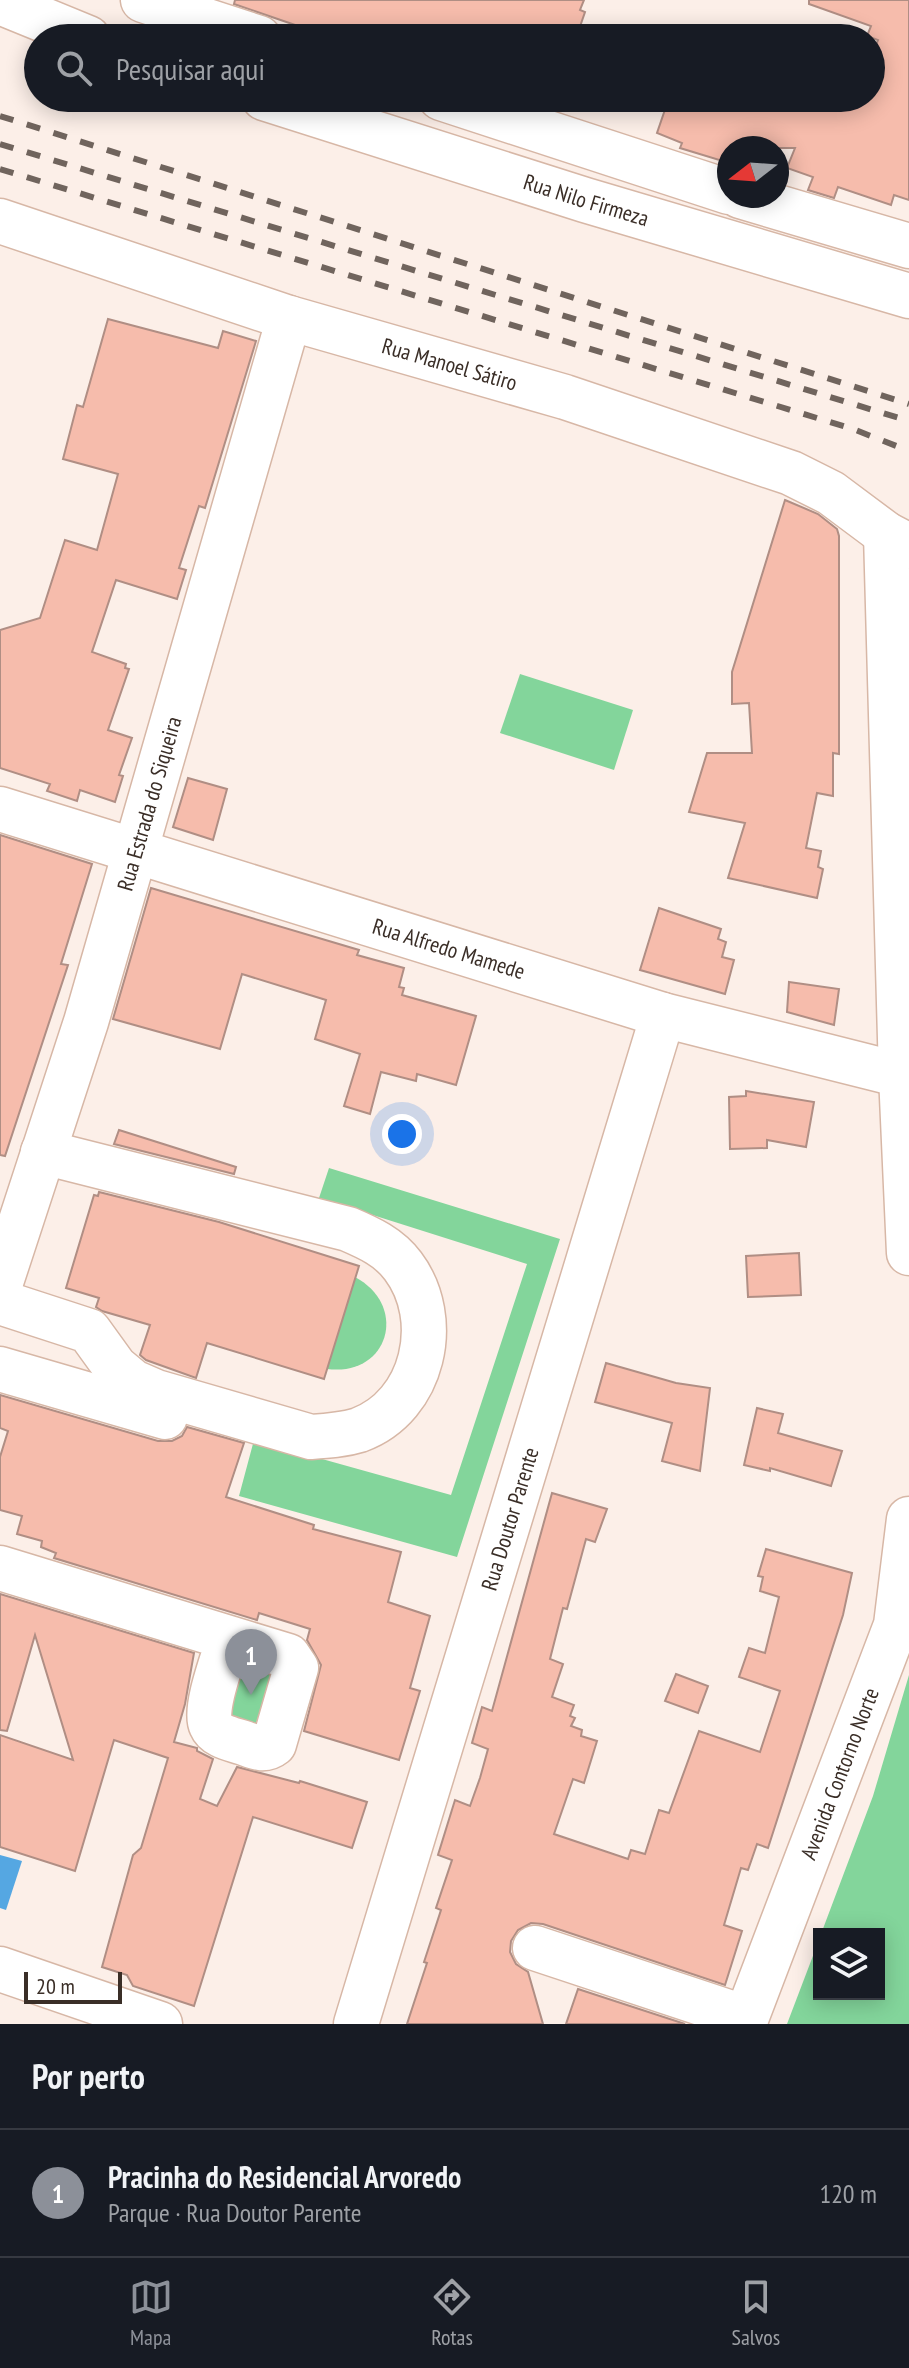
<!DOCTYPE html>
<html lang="pt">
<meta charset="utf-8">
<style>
body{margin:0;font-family:"PT Sans Narrow",sans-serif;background:#20242c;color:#f1f3f6}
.controls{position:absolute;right:24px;bottom:24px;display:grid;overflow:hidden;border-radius:0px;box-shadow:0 4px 20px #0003}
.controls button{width:72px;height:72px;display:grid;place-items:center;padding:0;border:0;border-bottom:2px solid #363941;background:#171b24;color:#f1f3f6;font:40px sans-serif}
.compass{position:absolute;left:717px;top:136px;width:72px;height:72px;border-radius:50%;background:#171b24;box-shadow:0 4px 20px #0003;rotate:253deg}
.scale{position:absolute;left:24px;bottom:20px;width:98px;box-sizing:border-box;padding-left:8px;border:4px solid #3a2e27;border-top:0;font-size:22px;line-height:28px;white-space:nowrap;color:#3a2e27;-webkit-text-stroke:6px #fff;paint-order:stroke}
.you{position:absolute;left:402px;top:1134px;width:28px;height:28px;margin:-20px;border:6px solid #fff;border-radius:50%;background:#1a73e8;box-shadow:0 0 0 12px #1a73e833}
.badge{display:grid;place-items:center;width:52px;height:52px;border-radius:50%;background:#8c9099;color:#fff;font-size:26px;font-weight:700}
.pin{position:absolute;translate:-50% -66px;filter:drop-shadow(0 2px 4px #0008)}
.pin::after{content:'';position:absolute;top:42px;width:28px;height:24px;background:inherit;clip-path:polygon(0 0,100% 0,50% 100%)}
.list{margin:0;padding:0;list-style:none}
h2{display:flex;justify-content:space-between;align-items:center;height:104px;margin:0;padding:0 32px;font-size:34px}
h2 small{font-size:26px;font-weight:400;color:#9ea1a6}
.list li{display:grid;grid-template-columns:52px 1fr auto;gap:24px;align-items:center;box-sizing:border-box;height:128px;padding:0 32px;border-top:2px solid #363941}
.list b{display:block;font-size:30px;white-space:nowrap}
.list p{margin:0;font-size:26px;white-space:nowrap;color:#9ea1a6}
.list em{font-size:26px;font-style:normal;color:#9ea1a6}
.icon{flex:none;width:44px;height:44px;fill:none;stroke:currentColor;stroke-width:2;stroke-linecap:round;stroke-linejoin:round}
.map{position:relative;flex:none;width:909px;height:2024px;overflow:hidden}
.search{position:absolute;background:#171b24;box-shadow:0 4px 20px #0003;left:24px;right:24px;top:24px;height:88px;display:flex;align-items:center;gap:20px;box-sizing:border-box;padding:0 28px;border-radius:44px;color:#9ea1a6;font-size:30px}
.sheet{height:232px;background:#171b24}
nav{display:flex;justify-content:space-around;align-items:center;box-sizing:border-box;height:112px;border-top:2px solid #363941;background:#171b24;font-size:22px;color:#9ea1a6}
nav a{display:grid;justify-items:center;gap:4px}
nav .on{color:#8c9099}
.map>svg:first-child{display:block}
</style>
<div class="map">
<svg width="909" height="2024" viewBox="0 0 909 2024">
<rect width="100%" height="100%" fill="#fcefe8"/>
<g fill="#83d59b">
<path d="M520,674l113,36 -19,60 -114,-37z"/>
<path d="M329,1168l231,71 -103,318 -218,-61 15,-56 197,55 76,-231 -208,-66z"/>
<path d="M355,1277c54,29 34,100 -28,92z"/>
<path d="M233,1647l57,19 -23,75 -54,-17z"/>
<path d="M909,1675v349h-122l32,-84v54h60v-60h-58l52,-138z"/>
</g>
<path fill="#55a7e2" d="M0,1855l22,6 -16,49 -6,-2z"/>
<g fill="#f6bcac" stroke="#b08e84" stroke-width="2">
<path d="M235,0h349l-4,10 5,2 -9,26h-243l-99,-34z"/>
<path d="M809,0h100v200l-15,-5 -3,10 -53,-18 -4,11 -26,-8 5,-13 -26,-9 8,-20h-66v15l-49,-15 2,-5 -25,-10 12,-35h202v-40l7,-18 -11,-4 4,-10 -62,-22z"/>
<path d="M108,319l110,29 5,-17 33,10 -51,167 -6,-2 -20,62 7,2 -9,29 -61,-19 -24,72 34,12 -1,4 4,1 -21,61 24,8 -13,37 4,1 -8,26 -35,-12 -3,11 -30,-10 3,-7 -50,-16v-138l40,-12 25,-78 32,10 21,-76 -55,-15 14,-54 6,2z"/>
<path d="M785,500l33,14 19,15 2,7v218l-6,-1v43l-16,-3 -11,55 15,3 -3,16 5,2 -6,29 -89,-20 17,-55 -56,-11 18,-59h45l-3,-50 -17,1v-32z"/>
<path d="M188,778l39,11 -14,51 -40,-13z"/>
<path d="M0,835l92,29 -31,100 7,1 -63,191 -5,-1z"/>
<path d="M151,888l208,62 -2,5 47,13 -5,19 5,1 -2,7 74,21 -20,69 -39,-11 -1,7 -35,-9 -11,42 -26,-8 16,-52 -45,-15 11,-39 -84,-26 -22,75 -107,-30z"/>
<path d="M659,908l62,21 -3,10 8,3 -4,15 12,3 -9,34 -85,-24z"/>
<path d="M789,982l50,7 -5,36 -47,-13z"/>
<path d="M746,1091l68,11 -8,45 -39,-7v8l-37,1 -1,-52 17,-1z"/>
<path d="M119,1130l117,37 -2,7 -120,-30z"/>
<path d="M99,1192l120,30 140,44 -35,113 -117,-36 -11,35 -50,-18 -6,-5 10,-30 -48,-14 -6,-4 3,-9 -33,-10 28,-93 4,1z"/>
<path d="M799,1253l2,42 -53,2 -2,-41z"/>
<path d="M606,1363l70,20 34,5 -10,83 -38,-10 10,-38 -77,-21z"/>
<path d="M0,1395l158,46h14l10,-5 5,-9 57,16 -18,54 88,28 -1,4 88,23 -13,50 42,14 -20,72 10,3 -21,69 -95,-29 17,-66 -14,-25 3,-11 -51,-16 -2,7 -203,-62 2,-5 -15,-6 1,-6 -25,-7 5,-18 -22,-6v-53l8,-26 -8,-3z"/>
<path d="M757,1408l26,6 -5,19 64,18 -11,35 -61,-18v3l-26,-6z"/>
<path d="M552,1493l55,16 -12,33 -9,-3 -19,70 -4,-1 -13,51 13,5 -11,33 22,8 -4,11 5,2 -4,8 11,4 -1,6 16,5 -13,42 -11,-4 -19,55 74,25 3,-9 14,4 14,-44 10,3 30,-82 61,21 20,-61 -41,-14 10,-29 16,5 14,-56 -19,-6 3,-14 -5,-1 8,-27 86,24 -9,42 -75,233 -11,-4 -9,26 -7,-2 -17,57 18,6 -17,54 -182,-61 -12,-1 -13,7 -7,11 -1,11 6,12 12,8 15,52h-136l20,-61 -3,-1 17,-52 -5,-2 16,-48 -14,-5 17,-55 15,6 10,-28 8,-29 -16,-6 10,-36 10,4z"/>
<path d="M0,1594l194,59 -9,51 -11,38 23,6v3l16,8 -13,40 17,7 20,-39 62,16 1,-2 67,21 -15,46 -99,-31 -59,189 -61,-20 -6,-11 -25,-8 31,-112 8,-7 27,-90 -54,-18 -39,131 -75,-24v-112l73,25 -38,-125 -28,96 -7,-1z"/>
<path d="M676,1674l32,12 -10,27 -33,-12z"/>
<path d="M578,1989l107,35h-119z"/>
</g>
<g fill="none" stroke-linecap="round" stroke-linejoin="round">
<g stroke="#d7b7a6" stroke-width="47">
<g id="minor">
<path d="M143,0l116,38"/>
<path d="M0,2l88,36"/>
<path id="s1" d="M264,98l321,102 324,96"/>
<path d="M441,98l288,94"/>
<path d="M740,196l169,50"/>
<path id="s2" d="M0,221l289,97 276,79 226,76 40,20 55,41 23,12"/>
<path d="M886,534l15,541 8,178"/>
<path id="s3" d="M0,809l663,206 238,60"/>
<path id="s4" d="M0,1285l86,-263 203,-704"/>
<path d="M0,1302l89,29 26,36 18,15 23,10 155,45c16,-1 32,-2 48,-7 65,-24 84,-111 44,-164 -14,-19 -34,-28 -55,-37l-305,-77"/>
<path d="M0,1369l165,48"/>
<path d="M0,1568l229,70c-5,18 -26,72 -18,87 5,12 22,14 33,18 11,4 20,9 30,1l22,-76 -8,-12 -59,-18"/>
<path d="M535,1948l211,70"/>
<path d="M0,1969l160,55"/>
<path id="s5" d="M356,2024l307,-1009"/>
<path id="s6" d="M744,2024l152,-399 13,-106"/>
</g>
</g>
<use href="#minor" stroke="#fff" stroke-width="44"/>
<g stroke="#70645d" stroke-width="6" stroke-dasharray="14 14" stroke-linecap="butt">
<path d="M0,116l909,288"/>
<path d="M0,144l909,277"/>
<path d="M0,169l853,260 56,22"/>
</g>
</g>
<g text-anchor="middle" stroke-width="6" stroke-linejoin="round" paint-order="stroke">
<g font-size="22" fill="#3a2e27" stroke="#fff">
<text dy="8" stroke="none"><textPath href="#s1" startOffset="338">Rua Nilo Firmeza</textPath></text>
<text dy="8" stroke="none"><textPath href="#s2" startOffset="472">Rua Manoel Sátiro</textPath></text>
<text dy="8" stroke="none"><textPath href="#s4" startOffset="504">Rua Estrada do Siqueira</textPath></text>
<text dy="8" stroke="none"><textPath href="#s3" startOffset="470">Rua Alfredo Mamede</textPath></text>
<text dy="8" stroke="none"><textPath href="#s5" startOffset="528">Rua Doutor Parente</textPath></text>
<text dy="8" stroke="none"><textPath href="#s6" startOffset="268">Avenida Contorno Norte</textPath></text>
</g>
</g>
</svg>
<div class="controls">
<button><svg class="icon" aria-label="layers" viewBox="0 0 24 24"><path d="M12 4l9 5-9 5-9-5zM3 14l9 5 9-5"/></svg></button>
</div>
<svg class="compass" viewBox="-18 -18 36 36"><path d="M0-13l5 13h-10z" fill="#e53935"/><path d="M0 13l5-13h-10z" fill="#9ea1a6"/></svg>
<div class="scale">20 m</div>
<div class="you"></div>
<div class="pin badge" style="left:251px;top:1695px">1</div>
<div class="search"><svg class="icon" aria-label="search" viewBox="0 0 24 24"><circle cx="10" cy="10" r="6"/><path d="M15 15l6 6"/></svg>Pesquisar aqui</div>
</div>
<section class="sheet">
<h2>Por perto<small></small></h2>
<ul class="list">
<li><span class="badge">1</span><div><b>Pracinha do Residencial Arvoredo</b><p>Parque · Rua Doutor Parente</p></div><em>120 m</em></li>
</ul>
</section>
<nav>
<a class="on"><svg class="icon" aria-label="map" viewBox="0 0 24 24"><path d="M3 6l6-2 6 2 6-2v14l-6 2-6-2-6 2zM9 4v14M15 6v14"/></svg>Mapa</a>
<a><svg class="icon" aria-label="directions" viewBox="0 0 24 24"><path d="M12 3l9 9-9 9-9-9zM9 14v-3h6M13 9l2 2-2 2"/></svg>Rotas</a>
<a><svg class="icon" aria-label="saved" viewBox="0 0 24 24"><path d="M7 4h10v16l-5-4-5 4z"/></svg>Salvos</a>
</nav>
